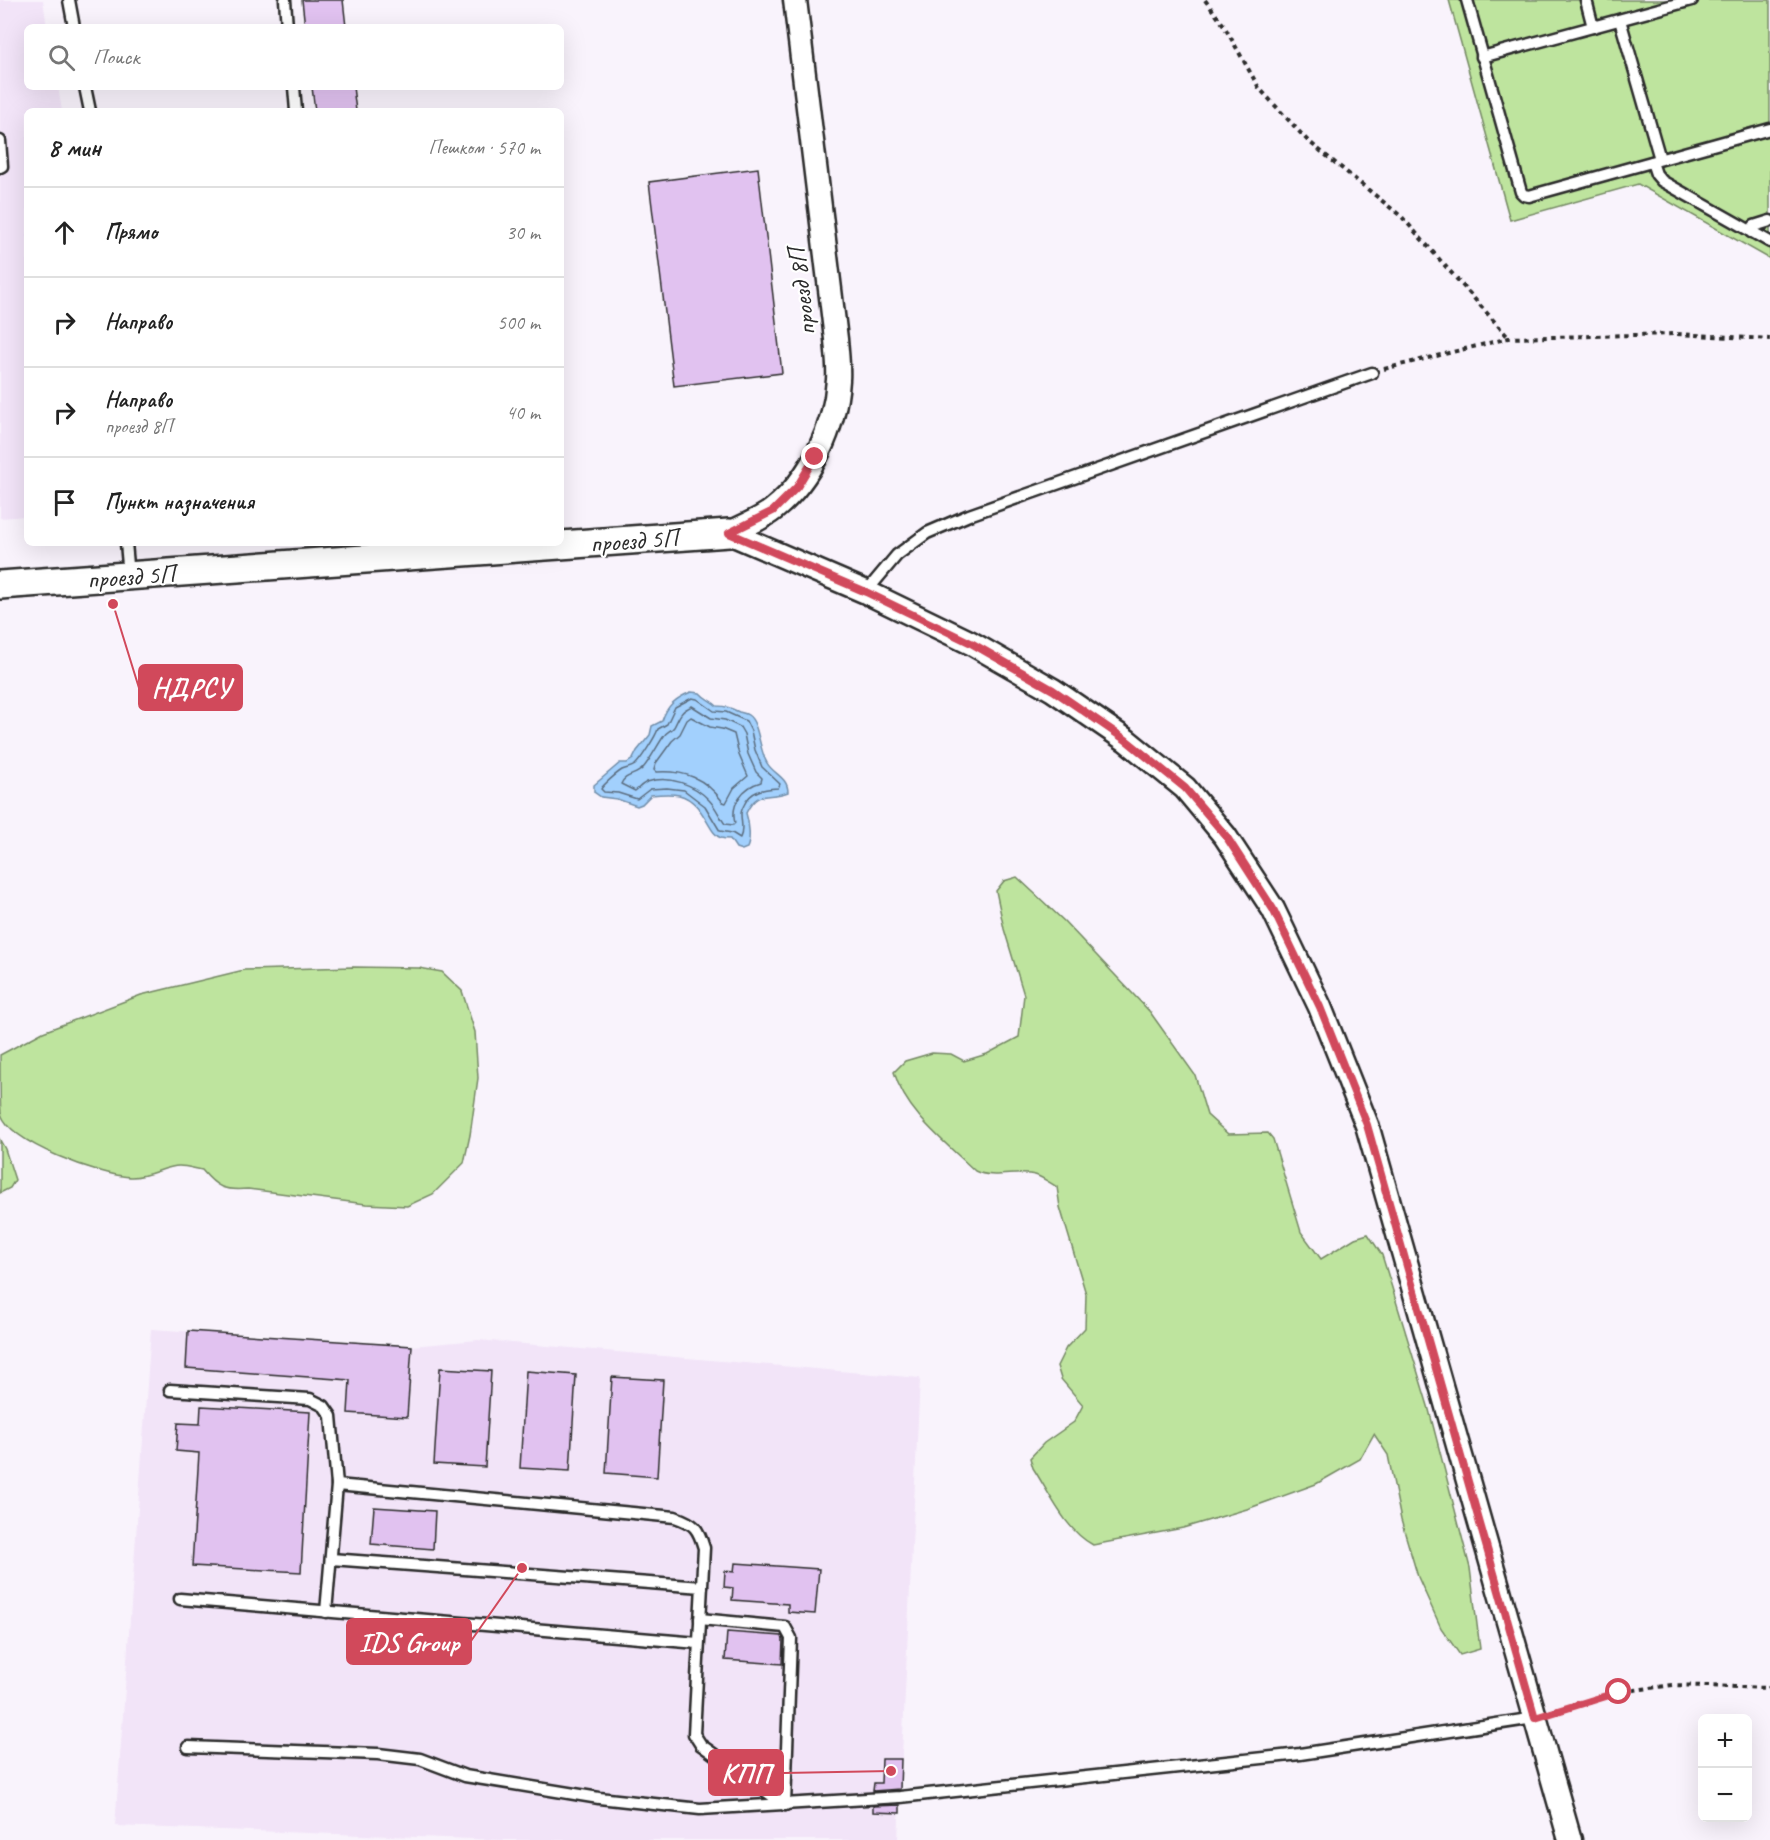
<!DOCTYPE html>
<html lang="ru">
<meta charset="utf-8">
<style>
body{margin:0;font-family:Caveat,sans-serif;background:#f2f2f2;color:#222}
.controls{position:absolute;right:18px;bottom:18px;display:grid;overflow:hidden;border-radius:9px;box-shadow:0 6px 24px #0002}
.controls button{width:54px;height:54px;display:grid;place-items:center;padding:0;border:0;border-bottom:2px solid #e0e0e0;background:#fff;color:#222;font:30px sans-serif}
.stop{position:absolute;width:18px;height:18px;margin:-14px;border:4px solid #d1495b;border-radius:50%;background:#fff}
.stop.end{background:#d1495b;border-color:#fff;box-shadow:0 2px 6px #0008}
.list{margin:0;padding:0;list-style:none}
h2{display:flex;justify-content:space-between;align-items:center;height:78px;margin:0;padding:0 24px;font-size:26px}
h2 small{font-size:20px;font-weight:400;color:#767676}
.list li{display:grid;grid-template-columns:39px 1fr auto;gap:18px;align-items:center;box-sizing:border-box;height:90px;padding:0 24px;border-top:2px solid #e0e0e0}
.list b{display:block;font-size:22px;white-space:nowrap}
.list p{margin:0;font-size:20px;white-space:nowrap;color:#767676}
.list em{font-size:20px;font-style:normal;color:#767676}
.icon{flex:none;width:33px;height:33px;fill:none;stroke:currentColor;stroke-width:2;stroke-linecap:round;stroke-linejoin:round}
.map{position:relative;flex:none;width:1770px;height:1840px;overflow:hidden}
.search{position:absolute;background:#fff;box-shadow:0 6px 24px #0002;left:24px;top:24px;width:540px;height:66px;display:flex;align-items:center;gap:15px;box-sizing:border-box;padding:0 21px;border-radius:9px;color:#767676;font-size:22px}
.panel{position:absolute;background:#fff;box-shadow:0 6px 24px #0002;left:24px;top:108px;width:540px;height:438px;border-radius:9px}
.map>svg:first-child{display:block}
</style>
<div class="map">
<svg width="1770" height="1840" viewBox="0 0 1770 1840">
<rect width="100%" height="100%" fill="#f9f3fc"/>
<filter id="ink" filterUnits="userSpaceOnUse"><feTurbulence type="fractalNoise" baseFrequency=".0167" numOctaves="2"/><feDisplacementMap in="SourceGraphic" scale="12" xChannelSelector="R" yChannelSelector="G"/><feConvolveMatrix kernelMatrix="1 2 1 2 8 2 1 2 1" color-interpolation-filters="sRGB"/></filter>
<g filter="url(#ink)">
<g fill="#f2e4f8">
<path d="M0,0h43l4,27h-20v60h31l4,24h-35v405l-27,2z"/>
<path d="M151,1329l261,17 66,-6 442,38 -22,462h-398l-385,-14z"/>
</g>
<g fill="#bee49e" stroke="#748864" stroke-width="1.5">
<path d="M1449,0h321v259l-132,-75 -128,36z"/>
<path d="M1017,877l47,44 86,91 45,63 12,40 21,19 40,-1 5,6 28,93 20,27 34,-21 13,-4 14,21 46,151 42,162 10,81 -20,6 -19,-27 -23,-51 -17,-57 -13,-65 -14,-21 -14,25 -44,25 -69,25 -64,19 -90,17c-28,-15 -43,-51 -60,-77l-3,-10 14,-15 30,-21 9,-17 -22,-26 -4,-13 9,-18 19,-20 1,-34 -26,-87 -3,-20c-7,-4 -15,-10 -22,-12 -18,-5 -42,5 -60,-4 -30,-29 -69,-58 -81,-99l11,-11 27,-8 19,1 13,7 23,-7 32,-17 5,-42 -20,-66 -8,-38 8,-10z"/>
<path d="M353,967l66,1 23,4 20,19 13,41 3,46 -8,57 -6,28 -31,31 -26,12 -41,-2 -118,-15c-24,2 -31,-1 -46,-19 -7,-1 -15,-4 -23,-4 -14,0 -31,12 -49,11 -30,-2 -119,-33 -129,-63 -1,-8 -1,-48 -1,-59l43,-23 98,-37 103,-25z"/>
<path d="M0,1140l5,9 10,31 -5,8 -10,5z"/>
</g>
<path fill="#a2d0fd" stroke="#728ea9" stroke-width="1.5" d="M691,692l9,1c5,6 11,7 17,13 9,0 14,2 22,6 3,1 6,1 9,3 11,7 11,35 19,48 6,11 21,14 21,29 -20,8 -30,-4 -42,21 3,9 5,27 1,35l-5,2 -6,-2 -6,-9c-3,0 -6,0 -9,-1 -13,-4 -17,-37 -42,-43 -9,-2 -19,-1 -28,0l-9,9 -5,2 -20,-7 -16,-2 -7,-5v-7l26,-22h7l6,-4 4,-8 13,-16 2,-9 10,-5c5,-16 14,-23 29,-29z"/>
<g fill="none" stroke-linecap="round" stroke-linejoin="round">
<g stroke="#5b6d7f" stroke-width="1.5">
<path d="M692,698l5,1 17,12 12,1 20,9 5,10 4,19 7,17 18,17 -2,4c-15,1 -27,2 -34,17 -1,2 -3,6 -3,9 0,9 3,16 -1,24l-8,-5 -12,-2 -15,-25 -21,-16 -17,-2 -17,1 -13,10 -19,-6 -14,-1 -3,-3c2,-4 16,-16 21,-19 4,-2 9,-2 13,-5 5,-4 21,-29 23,-36l9,-5 8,-17z"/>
<path d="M692,706l19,12 14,2 15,7 4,7 4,20 8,18 6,6 -1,4c-18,5 -31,22 -26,41l-2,2 -8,-1c-6,-8 -9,-17 -16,-24 -15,-16 -40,-25 -62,-18 -5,2 -8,6 -12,9l-14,-7c4,-10 15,-8 22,-16 6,-6 15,-24 21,-32 2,-4 7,-5 10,-9 6,-11 5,-15 18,-21z"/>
<path d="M691,717l19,10 12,2 12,5 5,21 9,21 -14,12 -8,15 -3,-1c-18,-24 -38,-32 -67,-30l-2,-2 2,-7 16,-22 8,-7 7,-14z"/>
</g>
</g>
<g fill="#e1c2f0" stroke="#2b2b2b" stroke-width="1.5">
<path d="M302,0h41l3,27h-41z"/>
<path d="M312,87h41l3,24h-41z"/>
<path d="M758,168l24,205 -108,13 -25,-204z"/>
<path d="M188,1331l224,15 -5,71 -59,-4 2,-33 -164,-12z"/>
<path d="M440,1368l51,3 -6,96 -51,-3z"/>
<path d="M526,1371l50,4 -6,96 -50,-3z"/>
<path d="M612,1377l51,3 -6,97 -51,-4z"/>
<path d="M201,1406l109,6 -9,160 -109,-6 7,-113 -23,-2 2,-28 22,1z"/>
<path d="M374,1507l61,4 -2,38 -62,-5z"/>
<path d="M735,1563l84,6 -4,45 -27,-2v-8l-56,-4 1,-12 -9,-1 1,-16 9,1z"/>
<path d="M727,1632l55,4 1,4 -1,24 -57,-4z"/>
<path d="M882,1759h19l-1,30 -27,2 1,-8h7z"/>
<path d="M900,1805v8l-27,-1v-6z"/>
</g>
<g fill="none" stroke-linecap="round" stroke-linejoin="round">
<g stroke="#2b2b2b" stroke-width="15">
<g id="service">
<path d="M69,0l5,27"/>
<path d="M285,0l2,27"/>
<path d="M1467,0l54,192 3,3 5,1 241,-67"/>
<path d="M1586,0l7,27"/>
<path d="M1620,20l40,139"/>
<path d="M1482,57l210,-57"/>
<path d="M85,87l5,24"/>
<path d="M294,87l2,24"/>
<path d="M0,141l2,25 -2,1"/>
<path d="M1652,162l4,12 6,7 108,61"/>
<path d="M1751,232l3,-6 16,-5"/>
<path d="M126,543l3,33"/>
<path d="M866,592l31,-37 30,-22 42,-18 403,-142"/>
<path d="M170,1390l140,9 14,7 7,10 6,69 -11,127"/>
<path d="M337,1485l338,32c20,7 23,11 29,31l-10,186 7,11 84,60"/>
<path d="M331,1559l371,28"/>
<path d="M180,1599l518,44"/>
<path d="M700,1619l85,8 6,11 -6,167"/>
<path d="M188,1747l190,7 42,5 45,17 134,22 101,11 200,-12 400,-43 235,-36"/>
</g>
</g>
<g stroke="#2b2b2b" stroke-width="27">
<g id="minor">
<path d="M729,533l137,59 105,51 82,47 73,50 59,48 40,48 48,73 47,98 47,118 203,715"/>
<path d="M729,533c15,-7 33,-14 45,-24 37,-30 61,-81 64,-129 1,-13 -1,-27 -2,-41l-41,-339"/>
</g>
</g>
<g stroke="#2b2b2b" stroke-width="32">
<path id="tertiary" d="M0,585l729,-52"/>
</g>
<g stroke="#2b2b2b" stroke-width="4" stroke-dasharray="4.5 4.5" stroke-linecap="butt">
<path d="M1205,0l18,24 36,64 48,52 95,77 107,121"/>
<path d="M1384,369l125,-31 167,-4 94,5"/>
<path d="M1555,1712l64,-20 54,-7 97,3"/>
</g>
<use href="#service" stroke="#fff" stroke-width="10"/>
<use href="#minor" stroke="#fff" stroke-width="22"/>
<use href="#tertiary" stroke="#fff" stroke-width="27"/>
</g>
</g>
<g fill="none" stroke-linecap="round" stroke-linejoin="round" filter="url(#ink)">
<path stroke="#d1495b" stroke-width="8" d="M815,457l-18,30 -24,24 -44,22 137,59 105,51 82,47 73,50 59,48 41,48 47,73 47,98 47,118 168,593 84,-26"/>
</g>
<g text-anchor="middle" stroke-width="4.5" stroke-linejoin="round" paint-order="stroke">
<g font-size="26" fill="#2b2b2b" stroke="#fff">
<text transform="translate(801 292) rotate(-97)" y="9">проезд 8П</text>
<text transform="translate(634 540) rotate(-4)" y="9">проезд 5П</text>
<text transform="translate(131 576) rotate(-4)" y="9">проезд 5П</text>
</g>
</g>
<path fill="none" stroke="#d1495b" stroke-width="2" d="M113 604L139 688M522 1568L471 1641M891 1771L783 1773"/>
<g fill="#d1495b" stroke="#fff" stroke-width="2">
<circle cx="113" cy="604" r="6"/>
<circle cx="522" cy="1568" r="6"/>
<circle cx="891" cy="1771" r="6"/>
</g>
<g fill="#d1495b" stroke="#d1495b" stroke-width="2">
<rect x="139" y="665" width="103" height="45" rx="6"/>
<rect x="347" y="1619" width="124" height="45" rx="6"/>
<rect x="709" y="1750" width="74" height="45" rx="6"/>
</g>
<g font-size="27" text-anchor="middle" font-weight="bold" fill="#fff">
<text x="191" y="697">НДРСУ</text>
<text x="409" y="1651">IDS Group</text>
<text x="746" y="1782">КПП</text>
</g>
</svg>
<div class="controls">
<button>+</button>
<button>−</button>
</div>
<div class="stop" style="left:1619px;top:1692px"></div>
<div class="stop end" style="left:815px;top:457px"></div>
<div class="search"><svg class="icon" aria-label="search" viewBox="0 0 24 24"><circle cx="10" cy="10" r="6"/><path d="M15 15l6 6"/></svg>Поиск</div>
<section class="panel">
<h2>8 мин<small>Пешком · 570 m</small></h2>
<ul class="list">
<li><svg class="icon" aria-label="ahead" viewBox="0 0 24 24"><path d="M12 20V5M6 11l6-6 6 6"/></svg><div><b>Прямо</b></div><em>30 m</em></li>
<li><svg class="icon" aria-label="right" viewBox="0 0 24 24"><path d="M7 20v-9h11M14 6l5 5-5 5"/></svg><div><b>Направо</b></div><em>500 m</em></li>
<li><svg class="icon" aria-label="right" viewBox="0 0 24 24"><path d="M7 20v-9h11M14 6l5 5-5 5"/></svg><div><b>Направо</b><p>проезд 8П</p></div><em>40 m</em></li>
<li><svg class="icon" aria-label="arrive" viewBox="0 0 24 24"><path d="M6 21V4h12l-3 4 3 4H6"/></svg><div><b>Пункт назначения</b></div></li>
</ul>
</section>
</div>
